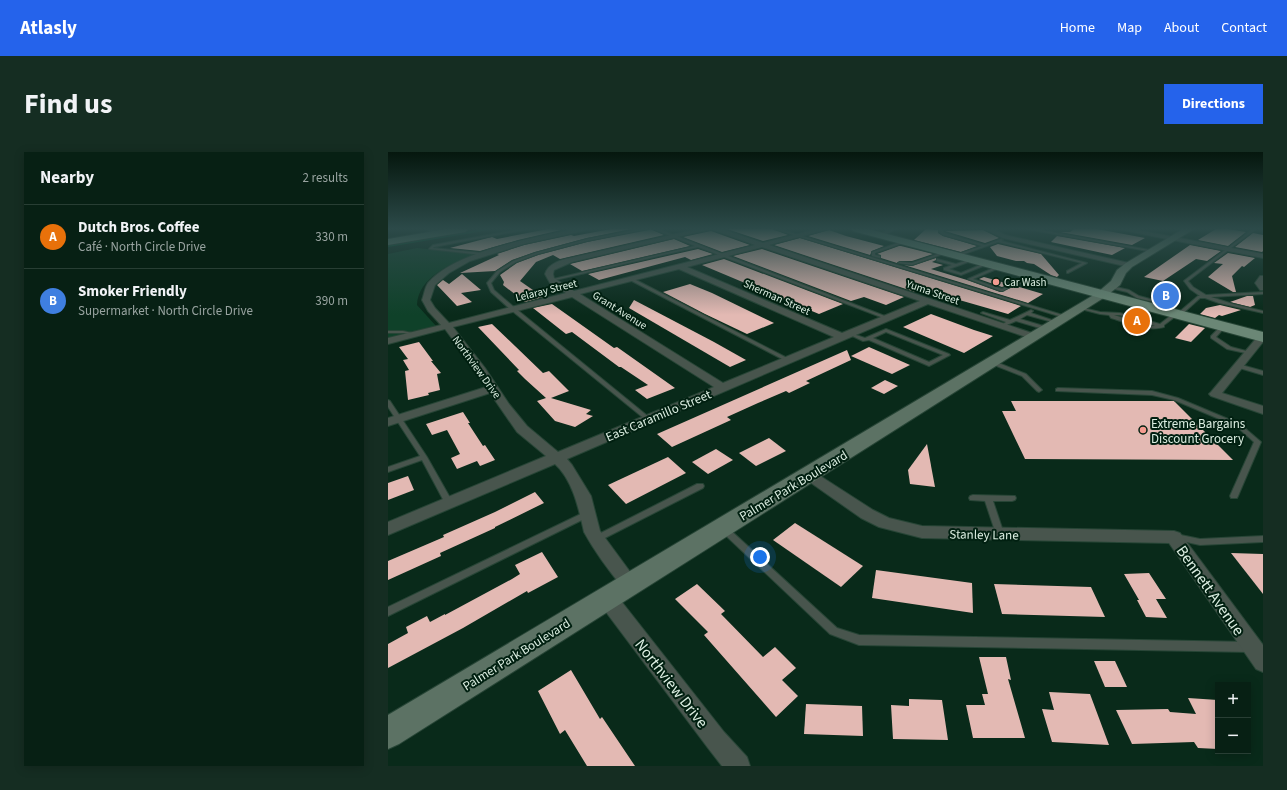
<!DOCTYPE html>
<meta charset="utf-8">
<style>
body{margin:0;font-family:"Source Sans 3",sans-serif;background:#152d22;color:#f1f3f6}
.controls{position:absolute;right:12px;bottom:12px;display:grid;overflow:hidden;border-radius:0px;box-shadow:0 2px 10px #0003}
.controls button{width:36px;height:36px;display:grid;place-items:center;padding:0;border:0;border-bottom:1px solid #283e34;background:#072014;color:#f1f3f6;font:20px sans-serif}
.you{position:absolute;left:372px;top:405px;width:14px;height:14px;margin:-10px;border:3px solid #fff;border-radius:50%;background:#1a73e8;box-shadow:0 0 0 6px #1a73e833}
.badge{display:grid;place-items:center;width:26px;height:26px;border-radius:50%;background:#2563eb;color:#fff;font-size:13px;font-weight:700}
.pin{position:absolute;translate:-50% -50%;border:2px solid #fff;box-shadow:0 1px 4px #0006}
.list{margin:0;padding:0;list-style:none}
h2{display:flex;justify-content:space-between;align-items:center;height:52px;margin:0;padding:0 16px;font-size:17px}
h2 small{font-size:13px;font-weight:400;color:#98a3a0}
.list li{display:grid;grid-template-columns:26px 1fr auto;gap:12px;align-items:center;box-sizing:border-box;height:64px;padding:0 16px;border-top:1px solid #283e34}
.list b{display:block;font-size:15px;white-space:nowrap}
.list p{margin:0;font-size:13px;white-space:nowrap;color:#98a3a0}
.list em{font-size:13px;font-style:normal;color:#98a3a0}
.map{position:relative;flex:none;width:875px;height:614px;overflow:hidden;border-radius:0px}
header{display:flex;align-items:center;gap:24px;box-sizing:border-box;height:56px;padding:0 20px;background:#2563eb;color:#fff}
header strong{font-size:19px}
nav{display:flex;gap:22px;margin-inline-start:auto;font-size:14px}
.intro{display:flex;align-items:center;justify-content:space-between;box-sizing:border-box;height:96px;padding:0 24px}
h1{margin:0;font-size:28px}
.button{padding:10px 18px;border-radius:0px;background:#2563eb;color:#fff;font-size:14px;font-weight:700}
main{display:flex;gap:24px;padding:0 24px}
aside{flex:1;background:#072014;border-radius:0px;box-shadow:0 2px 10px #0003}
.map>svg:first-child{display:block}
</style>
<header>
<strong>Atlasly</strong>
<nav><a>Home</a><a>Map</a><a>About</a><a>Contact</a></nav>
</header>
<div class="intro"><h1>Find us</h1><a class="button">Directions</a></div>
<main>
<aside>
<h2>Nearby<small>2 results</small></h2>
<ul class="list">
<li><span class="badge" style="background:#e8710a">A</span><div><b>Dutch Bros. Coffee</b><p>Café · North Circle Drive</p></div><em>330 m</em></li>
<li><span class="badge" style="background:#3f7fe0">B</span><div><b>Smoker Friendly</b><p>Supermarket · North Circle Drive</p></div><em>390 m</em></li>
</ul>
</aside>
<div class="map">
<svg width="875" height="614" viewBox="0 0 875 614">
<rect width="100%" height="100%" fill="#092a1a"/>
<path fill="#0f4129" d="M29,96l58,6c-23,9 -57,23 -58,51l19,21 -48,12v-84z"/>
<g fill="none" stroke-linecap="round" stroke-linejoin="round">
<path stroke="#005633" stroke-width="2" d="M0,94l101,-17"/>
</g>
<g fill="#e3b9b3">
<path d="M160,77l13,1 -43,10 -38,11 -30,-3 34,-9 8,-2 5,2z"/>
<path d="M223,77h20l-44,9 -52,14 -23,8 -17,11 -35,2 39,-18 -2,-1 27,-9 47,-10 3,1z"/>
<path d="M262,77l14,6 -104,24 -7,-4 -17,7 -16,19 23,16 -18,5 -22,-17 1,-3 -4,-7 17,-12 21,-8 49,-13z"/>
<path d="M339,77h46l15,6 -25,6z"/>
<path d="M538,77l12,1v3l5,3 34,10 -16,6 -47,-12z"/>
<path d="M686,77h23l48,9 -13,7 -72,-13h10z"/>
<path d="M828,77h12l18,3 -18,14 -30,-6z"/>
<path d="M441,78l17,6 38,10 -12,5 -2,4 -62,-19z"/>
<path d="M595,78l16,8 -14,5 -40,-12z"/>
<path d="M323,79l39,14 -28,7 -39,-15z"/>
<path d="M865,81l10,2v16l-1,1 -27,-5z"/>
<path d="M669,84l68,12 -13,7 -61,-13z"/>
<path d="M412,86l221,68 -13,8 -80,-23 -6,-1 -7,2 -141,-47z"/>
<path d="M286,87l16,7 -108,25 -12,-7z"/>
<path d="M610,92l43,10 18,21 -2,2 -6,-2 -17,-11 -7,-1 -3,-2h-8l-19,-5 -7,-9z"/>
<path d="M802,93l31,6 -14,10 -11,-2 -33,22 -19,-4z"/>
<path d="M511,94h2l32,8 -21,7h-12l-3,2 -16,-5v-3l-4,-1z"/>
<path d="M310,97l15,5 -22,6 -6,-3 -86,23 -11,-6z"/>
<path d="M374,97l142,48 -18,8 -22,-8 -13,4 -118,-45z"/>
<path d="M840,101l27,5 -11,9 -2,-1 -10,10 4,16h-3l-25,-15 15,-13 -9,-1z"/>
<path d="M548,106v2l-4,2 11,3 -12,4 36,11 33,12 16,-6 27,8 -15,9 -124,-38 8,1z"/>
<path d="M336,107l119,45 -24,10 -117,-49z"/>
<path d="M74,122l19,16 -20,3 11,9 -15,4 -20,-21 6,-5 6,4z"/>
<path d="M596,125l25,7 -7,3 -23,-8z"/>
<path d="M302,132l22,9 62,30 -27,11 -42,-20 -42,-22z"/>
<path d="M859,144h6l2,9 -5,2 -20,-5z"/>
<path d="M246,148l80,42 32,18 -16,7 -101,-59z"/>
<path d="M164,152l62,44 3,-1 58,41 -28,11 -12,-9 13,-5 -27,-18h-2l-47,-35 -6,2 -33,-26z"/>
<path d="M832,153l21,5 -19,6 -3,-1 -4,3 -15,-4 6,-6z"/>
<path d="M543,162l43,16 19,6 -29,17 -61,-26z"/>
<path d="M104,172l51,49 6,-2 20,20 -18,7 40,12 -5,4 7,2 -18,11 -20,-6 -18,-20 9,-3 -21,-19 -8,-8 2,-1 -41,-43z"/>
<path d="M801,172l16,4 -14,14 -16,-4z"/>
<path d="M31,190l14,19h-2l10,12 -4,1 3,16 -12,3 1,2 -21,5 -3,-29 4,-1 -6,-10 5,-1 -9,-12z"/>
<path d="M481,195l41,18 -18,9 -41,-18z"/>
<path d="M459,198l4,10 -45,21 4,2 -21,10 -3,-2 -28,12 -31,14 4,3 -59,27 -15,-13z"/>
<path d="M497,228l13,6 -14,8 -13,-6z"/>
<path d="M623,249h163l59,59 -208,-1 -23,-48h14z"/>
<path d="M75,260l7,11h-2l15,23 2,-1 10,15 -15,6 -3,-5 -20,8 -6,-11 9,-4 -13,-24 -15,5 -6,-11z"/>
<path d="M381,286l17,13 -30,15 -17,-13z"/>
<path d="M539,292l8,43 -25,-3 -2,-14z"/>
<path d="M328,297l17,11 -25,14 -16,-12z"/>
<path d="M280,305l18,16 -60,31 -18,-19z"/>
<path d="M20,324l6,14 -26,10v-17z"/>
<path d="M147,340l9,11 -49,24v1l-55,25 1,3 -53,24v-19l56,-24 -1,-2 52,-23z"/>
<path d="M407,371l68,43 -22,21 -68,-47z"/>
<path d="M154,400l16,25 -30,16 -1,-2 -64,37 -75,40v-24l20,-11 -2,-6 21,-11 3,6 15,-8v1l67,-36 8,-5 -5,-9z"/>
<path d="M843,401l32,1v40z"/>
<path d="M488,418l96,13 1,30 -101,-15z"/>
<path d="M761,421l17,26h-10l11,19 -21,-1 -9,-17h2l-15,-26z"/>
<path d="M309,432l28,27 -4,3 42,43 12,-10 21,21 -14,12 16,16 -22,21 -72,-82 4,-3 -33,-33z"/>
<path d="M606,432l97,3 14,30 -103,-3z"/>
<path d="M591,505h27l5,23 -3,-1 17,59h-52l-7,-33h19l-3,-11h6z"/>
<path d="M706,509h21l12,26h-22z"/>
<path d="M183,518l29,49 2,-2 33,49h-48l-22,-36 -5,4 -22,-43z"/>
<path d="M661,540l41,2 19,51 -57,-3 -10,-33 12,1z"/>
<path d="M800,546l30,2v49l-20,-1 -4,-6 -62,2 -16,-34 52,-1 2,3 26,2z"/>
<path d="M521,547l33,1 6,40 -55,-1 -2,-34 18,1z"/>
<path d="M418,552l56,2 1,30 -59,-2z"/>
</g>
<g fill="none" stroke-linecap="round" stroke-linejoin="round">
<g stroke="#274536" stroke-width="2">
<g id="lane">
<path d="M133,77h8l-95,18 -1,1 50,5 -1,2 -53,-6 4,-4z"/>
<path d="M253,77h8l-62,12 -49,13 -22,8 -16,10 -9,11 3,7 21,18 135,110 1,1 -1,1h-4l-135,-110 -20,-18 -4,-9 10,-12 16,-10 22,-8 52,-14z"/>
<path d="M265,77h5l232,89 -4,1 -188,-72 -147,34 -2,-1 146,-34z"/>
<path d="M386,77h5l287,87 -4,1z"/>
<path d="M551,77h4v3l2,1 40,12 16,-6 2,1 -2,1 86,22 -19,10h-1v-2l15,-8 -84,-21 -42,15 -1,-2 27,-9 -39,-11 -4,-3z"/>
<path d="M639,77h8l120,22 -2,1z"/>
<path d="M787,77h8l6,2 -2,1z"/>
<path d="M865,77h3l-68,52 5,6 13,8 57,-3v2l-52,3 22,7 30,7v2l-44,-10 -14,-5h-5l-20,18h-4l-12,9v2c-17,5 -37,-4 -53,-9l-2,-3 -9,-1 -23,-6 2,-1 21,5 20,1 40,11 14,-11h4l20,-17h2l-10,-7 -6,-8 1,-1zM726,163h6l35,11h-7z"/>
<path d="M515,89l3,1 -31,11v2l5,1v2l-8,-2v-4z"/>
<path d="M555,100l3,1 -34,12 -14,-2 2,-1 12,1z"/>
<path d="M549,107l19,5 15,-5v2l-22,8 12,4 24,-10 3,1 -27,11 -17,-5v-2l8,-3 -15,-4z"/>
<path d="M610,114l2,1 -1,1 -26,11 29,10 6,-3 2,1 -7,4h-2l-33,-12z"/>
<path d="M646,124l3,1 -24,9 -3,-1z"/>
<path d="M242,126h2l159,82 -3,2 -2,-1 -156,-81z"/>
<path d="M723,134l18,4 10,6 30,8 -10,6h-4v-2l8,-4 -26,-6 -10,-6 -17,-4v-2z"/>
<path d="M643,158l2,1 -2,2 27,9 -2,1 -29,-8 -7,4 27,8v2h-4l-27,-8 -14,6 -2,-1 6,-4 -25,-9 2,-1 27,8z"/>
<path d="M833,174l4,1 -9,10 15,10 19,5v2l-23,-5 -16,-11v-2z"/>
<path d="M498,177l63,25 1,1 -21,11 -60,-26 -6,1 -15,-7 2,-1 15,5zM498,180l57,23 -14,7 -56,-24z"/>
<path d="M0,179h15l14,3 -2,1 -12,-2h-15z"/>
<path d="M603,208l35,14 16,16 -3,2 -2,-1 -15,-15 -33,-13 -1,-1z"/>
<path d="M850,212l25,7v4l-27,-8 -1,-1z"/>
<path d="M670,236l94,3 26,7 62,26 21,18 -23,54 -1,2h-6l-1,-2 24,-54 -18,-16 -62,-26 -22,-5 -96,-4v-2z"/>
<path d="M0,248l2,1 37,56 26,46 -1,2h-6l-24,-45 -34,12v-5l32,-11 -32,-49z"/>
<path d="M309,332h6l1,2 -1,2 -104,53 -3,1 -3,-1 -1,-2 1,-2z"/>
<path d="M585,343l42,1 1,2 -1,2 -3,1h-19l11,33 -1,2 -3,1 -3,-1 -1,-2 -11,-33 -15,-1 -1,-2 1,-2z"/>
<path d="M199,359l3,1 1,2 -1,2 -202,100v-9z"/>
<path d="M336,374l3,1 110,101 22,7 391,7 4,2 1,3 -1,3 -4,2 -391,-7 -29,-11 -109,-103 -1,-2 1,-2z"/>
<path d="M788,382l24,5 63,-3v6l-63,3 -27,-6 -1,-2 1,-2z"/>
</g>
</g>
<g stroke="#274536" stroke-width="2">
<g id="street">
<path d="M38,77h7l6,5 -5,1z"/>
<path d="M188,77h15l-67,15 -54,17 -21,12 -14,12 -5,15 5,8 14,15 117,-30 -16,-10 -5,-9c3,-10 15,-14 25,-16l128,-29h13l-139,33 -18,8 -1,4 1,4 20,13 181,-46 -44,-16h10l42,14 54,-14h12l-60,16 266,89 2,2 -2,2h-6l-101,-34 -361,155 5,6 19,31 9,35 39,53 -3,5 -6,2 -6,-2c-15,-18 -29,-37 -40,-57 -5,-22 -11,-52 -29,-68l-167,71v-13l158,-66 -29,-24 -27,-39 -102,33v-8l98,-31 -10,-16 -31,-42 -57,15v-6l53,-13 -13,-14 -6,-11c2,-5 3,-13 6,-17 27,-32 108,-46 148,-54zM374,95l158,54 -78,32 -155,-66zM291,117l155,68 -111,46 -143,-89zM184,145l142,90 -156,65 -31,-26 -18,-22 -24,-36 -32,-41z"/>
<path d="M500,77h8l-14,8h-4v-2z"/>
<path d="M596,77h9l12,6 124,28 4,2 -4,2 -126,-29z"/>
<path d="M729,77h15l131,25v4z"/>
<path d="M872,124h3v14h-3l-5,-7z"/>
<path d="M874,182l1,8 -41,51 41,13v8l-52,-18 -2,-2 2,-2 48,-57z"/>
<path d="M421,318l5,2 59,38 16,8 33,8 252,5 6,2 83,112v27l-7,-3 -87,-126 -247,-5 -43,-11 -18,-9 -57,-40 -2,-3 2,-3z"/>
<path d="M219,438l7,2 110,140 23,25 3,9h-28l-14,-18 -108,-144 -2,-6 2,-6z"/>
</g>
</g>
<g stroke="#274536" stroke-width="2">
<path id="secondary" d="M795,77h11l-62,38 -6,6 -6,12 -15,12 -706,447 -11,5v-34l709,-422 14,-12 6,-11 9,-7z"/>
</g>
<g stroke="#274536" stroke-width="2">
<g id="primary">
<path d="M58,77h23l-4,3 -77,13v-6z"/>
<path d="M464,77h16l395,103v10l-410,-111z"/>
</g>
</g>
<use href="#lane" fill="#48554d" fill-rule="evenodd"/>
<use href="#street" fill="#48554d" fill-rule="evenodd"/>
<use href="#secondary" fill="#5c7264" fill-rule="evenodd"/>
<use href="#primary" fill="#6b8776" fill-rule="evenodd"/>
</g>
<linearGradient id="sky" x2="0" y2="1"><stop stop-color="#05170e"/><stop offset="0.47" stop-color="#2c4a49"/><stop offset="1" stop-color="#2c4a49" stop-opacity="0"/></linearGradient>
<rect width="875" height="163" fill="url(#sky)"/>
<g fill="#f59c91" stroke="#012011" stroke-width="1.5">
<circle cx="608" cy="130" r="4"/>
<circle cx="755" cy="278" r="4"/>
</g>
<g text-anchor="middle" stroke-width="4" stroke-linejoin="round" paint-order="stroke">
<g font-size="11" fill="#dceee2" stroke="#012011" text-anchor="start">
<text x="616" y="134">Car Wash</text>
</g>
<g font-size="11" fill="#dceee2" stroke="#012011">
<text transform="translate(158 138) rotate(-14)" y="4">Lelaray Street</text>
<text transform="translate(545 140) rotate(19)" y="4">Yuma Street</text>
<text transform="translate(389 145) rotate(24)" y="4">Sherman Street</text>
<text transform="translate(232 158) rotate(32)" y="4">Grant Avenue</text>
<text transform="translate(89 215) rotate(54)" y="4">Northview Drive</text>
</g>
<g font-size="13" fill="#dceee2" stroke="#012011">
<text transform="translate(270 263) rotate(-23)" y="5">East Caramillo Street</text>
<text transform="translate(405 333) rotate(-31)" y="5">Palmer Park Boulevard</text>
<text transform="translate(596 382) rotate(1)" y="5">Stanley Lane</text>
<text transform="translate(128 502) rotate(-32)" y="5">Palmer Park Boulevard</text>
</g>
<g font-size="13" fill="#dceee2" stroke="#012011" text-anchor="start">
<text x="763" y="276">Extreme Bargains<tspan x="763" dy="15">Discount Grocery</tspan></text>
</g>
<g font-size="16" fill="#dceee2" stroke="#012011">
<text transform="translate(823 438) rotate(55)" y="6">Bennett Avenue</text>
<text transform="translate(284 531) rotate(52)" y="6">Northview Drive</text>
</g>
</g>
</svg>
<div class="controls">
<button>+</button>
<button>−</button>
</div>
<div class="you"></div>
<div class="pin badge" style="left:749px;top:169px;background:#e8710a">A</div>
<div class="pin badge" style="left:778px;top:144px;background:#3f7fe0">B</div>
</div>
</main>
